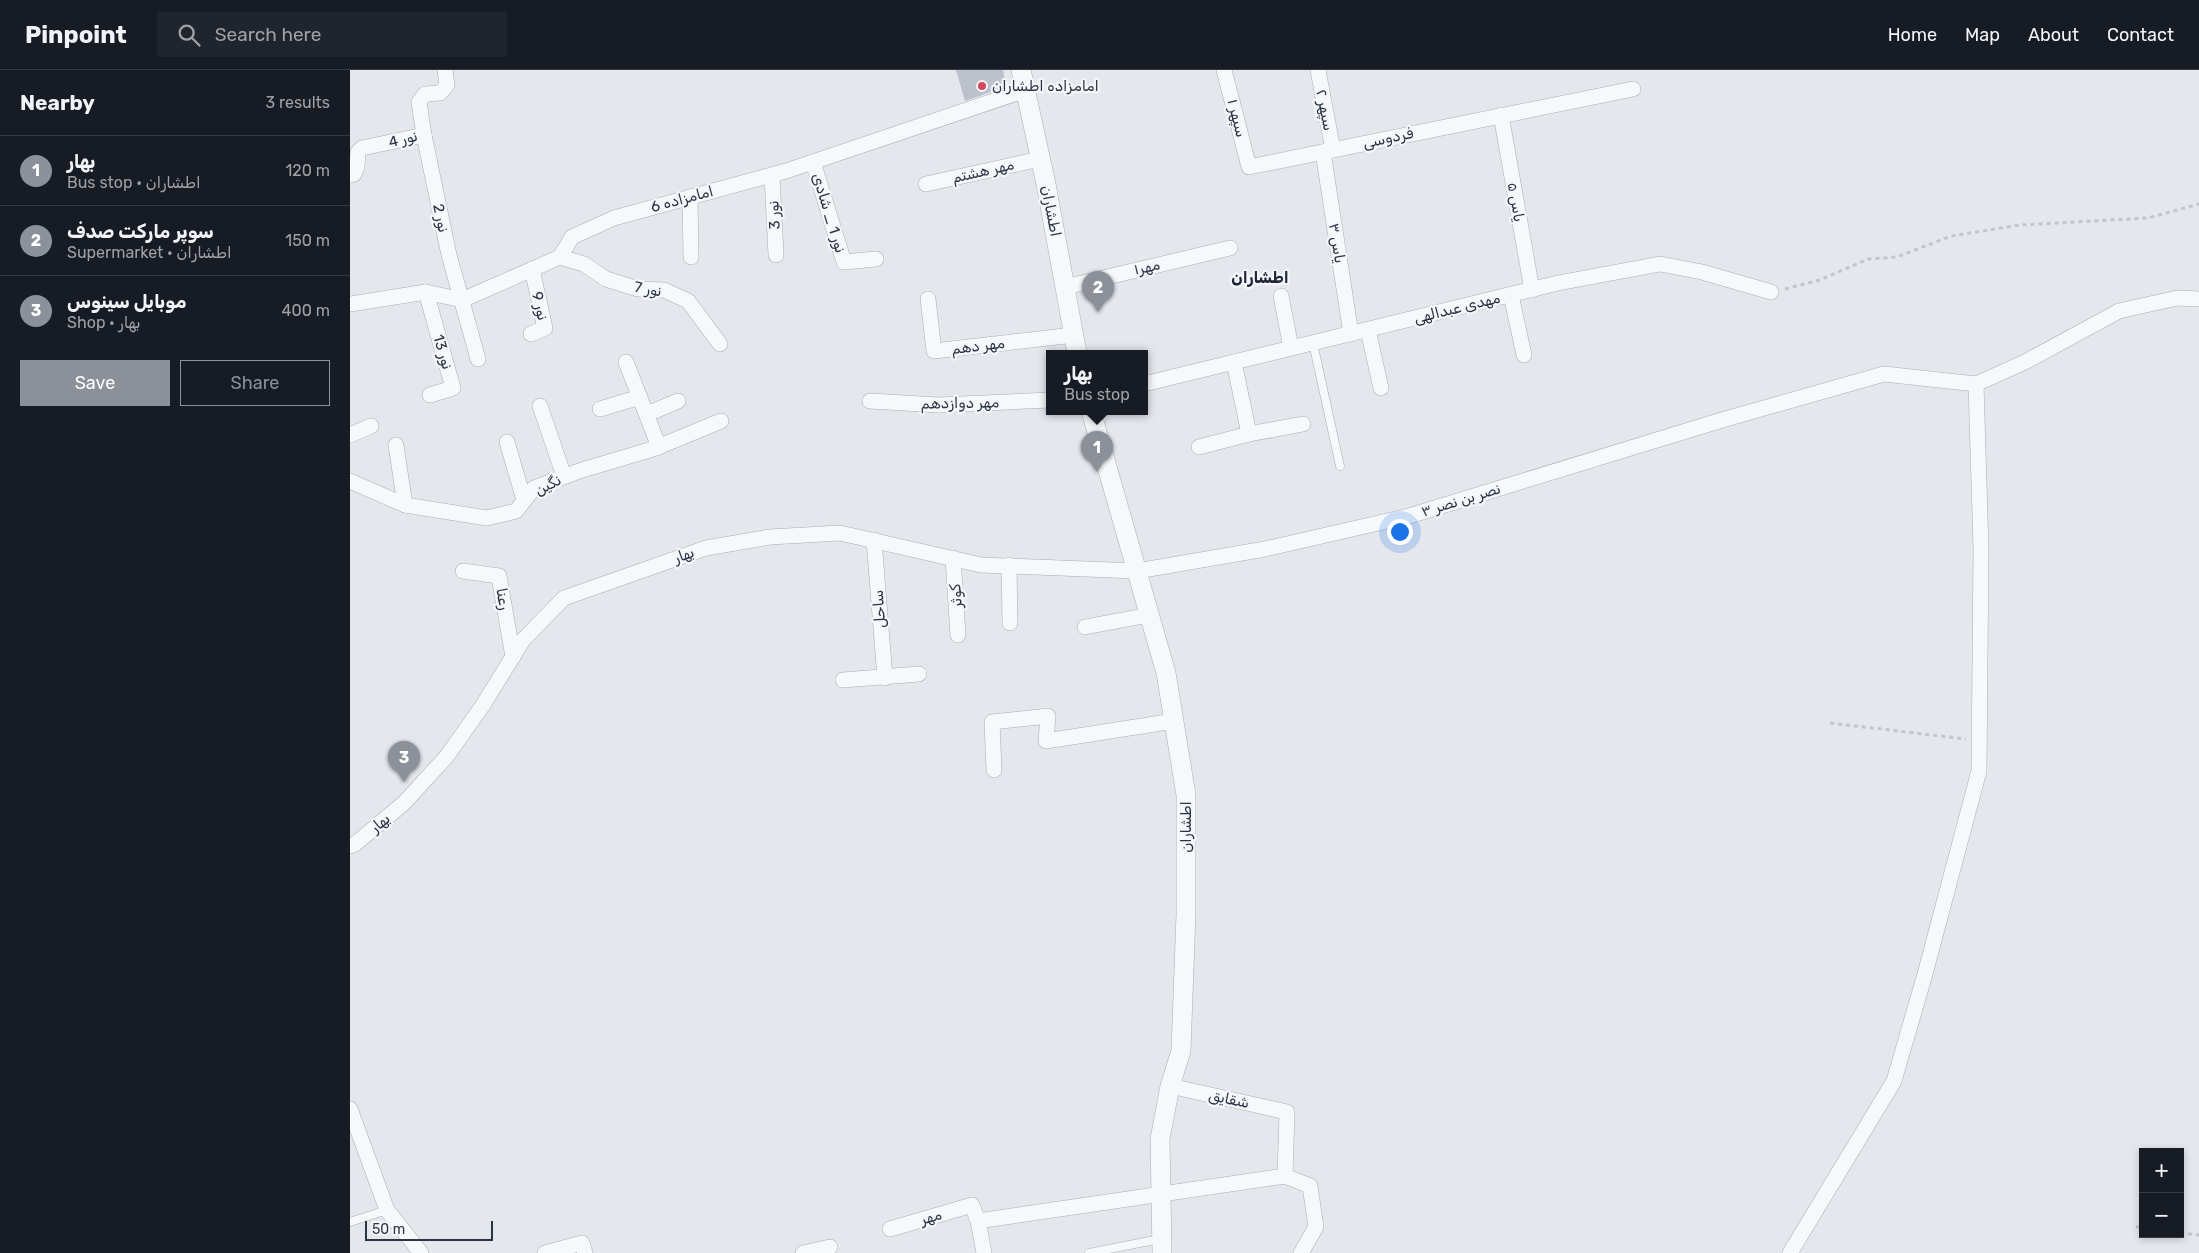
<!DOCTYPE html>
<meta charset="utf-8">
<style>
body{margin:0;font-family:Rubik,Cairo,sans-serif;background:#20242c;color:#f1f3f6}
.controls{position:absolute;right:15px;bottom:15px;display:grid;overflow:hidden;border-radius:0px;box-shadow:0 2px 8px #0003}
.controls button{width:45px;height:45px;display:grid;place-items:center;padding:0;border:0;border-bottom:1px solid #363941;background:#171b24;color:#f1f3f6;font:25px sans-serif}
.scale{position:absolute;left:15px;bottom:12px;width:128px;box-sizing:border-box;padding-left:5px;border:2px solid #2b3445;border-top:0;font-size:14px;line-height:18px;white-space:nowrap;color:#2b3445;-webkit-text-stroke:4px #f4f6f9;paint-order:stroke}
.you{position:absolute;left:1049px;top:461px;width:18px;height:18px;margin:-12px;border:4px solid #fff;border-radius:50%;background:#1a73e8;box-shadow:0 0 0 8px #1a73e833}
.badge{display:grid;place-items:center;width:32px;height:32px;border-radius:50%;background:#8c9099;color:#fff;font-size:16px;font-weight:700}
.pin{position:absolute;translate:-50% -41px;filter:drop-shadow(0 1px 2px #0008)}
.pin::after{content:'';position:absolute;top:26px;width:18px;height:15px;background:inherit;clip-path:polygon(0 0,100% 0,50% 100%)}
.popup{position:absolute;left:696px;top:280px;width:102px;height:65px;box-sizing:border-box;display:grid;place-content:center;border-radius:0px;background:#171b24;filter:drop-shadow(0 1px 4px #0005);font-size:16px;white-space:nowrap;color:#9ea1a6}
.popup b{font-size:19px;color:#f1f3f6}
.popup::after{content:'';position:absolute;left:50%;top:100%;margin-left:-10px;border:10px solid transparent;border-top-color:#171b24}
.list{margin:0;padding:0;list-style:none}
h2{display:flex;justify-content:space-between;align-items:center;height:65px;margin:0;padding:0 20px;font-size:21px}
h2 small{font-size:16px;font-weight:400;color:#9ea1a6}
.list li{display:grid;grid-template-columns:32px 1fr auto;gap:15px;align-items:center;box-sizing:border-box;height:70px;padding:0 20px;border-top:1px solid #363941}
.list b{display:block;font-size:19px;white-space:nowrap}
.list p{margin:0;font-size:16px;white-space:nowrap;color:#9ea1a6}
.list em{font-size:16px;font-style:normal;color:#9ea1a6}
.actions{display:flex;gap:10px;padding:15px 20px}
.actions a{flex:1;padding:11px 0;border:1px solid #8c9099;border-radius:0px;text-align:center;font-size:18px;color:#8c9099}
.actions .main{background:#8c9099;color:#fff}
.icon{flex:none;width:28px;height:28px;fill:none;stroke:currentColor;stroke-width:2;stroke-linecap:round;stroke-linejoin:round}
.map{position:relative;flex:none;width:1849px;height:1183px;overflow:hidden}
header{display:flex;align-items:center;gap:30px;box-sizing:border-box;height:70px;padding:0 25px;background:#171b24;border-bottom:1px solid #363941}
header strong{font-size:24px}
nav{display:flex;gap:28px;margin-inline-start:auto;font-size:18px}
.search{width:350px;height:45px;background:#20242c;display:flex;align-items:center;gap:12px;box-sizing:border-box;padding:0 18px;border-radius:0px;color:#9ea1a6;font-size:19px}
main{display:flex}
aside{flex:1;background:#171b24}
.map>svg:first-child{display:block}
</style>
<header>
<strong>Pinpoint</strong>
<div class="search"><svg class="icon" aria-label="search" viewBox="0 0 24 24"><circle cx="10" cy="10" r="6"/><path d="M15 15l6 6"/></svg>Search here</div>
<nav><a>Home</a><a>Map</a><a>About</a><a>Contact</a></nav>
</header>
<main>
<aside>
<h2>Nearby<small>3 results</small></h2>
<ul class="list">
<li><span class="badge">1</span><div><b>بهار</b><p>Bus stop · اطشاران</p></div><em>120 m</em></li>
<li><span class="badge">2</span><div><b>سوپر مارکت صدف</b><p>Supermarket · اطشاران</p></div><em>150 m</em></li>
<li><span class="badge">3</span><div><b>موبایل سینوس</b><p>Shop · بهار</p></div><em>400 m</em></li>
</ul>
<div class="actions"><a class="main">Save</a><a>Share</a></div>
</aside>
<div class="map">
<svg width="1849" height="1183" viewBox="0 0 1849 1183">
<rect width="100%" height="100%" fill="#e4e7ec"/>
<path fill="#bbc0ca" d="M606,0h47l2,10 -3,8 -37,13z"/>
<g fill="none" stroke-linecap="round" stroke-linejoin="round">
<g stroke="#a9aeb7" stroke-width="9">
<g id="service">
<path d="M963,273l27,123"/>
<path d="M0,1152l37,-12"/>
<path d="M739,1183l71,-14"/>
</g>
</g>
<g stroke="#a9aeb7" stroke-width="16">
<g id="minor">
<path d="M874,0l25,97 384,-78"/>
<path d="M968,0l15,80"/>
<path d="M1151,45l31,175"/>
<path d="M74,65l25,120 29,104"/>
<path d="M973,82l28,182"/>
<path d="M463,92l31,100 32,-3"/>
<path d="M0,105l4,-1 3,-7 1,-15 4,-4 62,-13 -5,-33 6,-8 15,-1 7,-8 -2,-15"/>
<path d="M422,105l4,80"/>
<path d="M576,114l114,-25"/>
<path d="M340,127l1,60"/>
<path d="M210,187l24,7 22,15 32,10 26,1 24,11 32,43"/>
<path d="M715,217l165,-39"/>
<path d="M76,222l27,96 -23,7"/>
<path d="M1161,225l13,60"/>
<path d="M931,226l10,52"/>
<path d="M578,229l6,52 140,-16"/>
<path d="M0,234l76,-12 36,8 98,-43 12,-20 42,-19 172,-47 240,-81"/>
<path d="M1018,260l13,58"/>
<path d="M181,264l14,-6 -13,-59"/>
<path d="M276,292l33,85"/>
<path d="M884,292l15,72"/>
<path d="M794,314l414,-101 102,-19 42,8 69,20"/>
<path d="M520,331l69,4 111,-5"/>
<path d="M190,336l24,70"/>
<path d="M250,339l40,-12"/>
<path d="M297,344l31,-13"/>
<path d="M0,365l21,-9"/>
<path d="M157,372l17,58"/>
<path d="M46,375l9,60"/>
<path d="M849,377l50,-13 54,-10"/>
<path d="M0,411l55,24 82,13 29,-7 18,-23 48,-18 71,-21 68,-28"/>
<path d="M524,470l11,138"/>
<path d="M603,488l5,77"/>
<path d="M659,495l1,58"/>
<path d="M113,501l36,5 14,81"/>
<path d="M735,557l64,-12"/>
<path d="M493,610l76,-6"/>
<path d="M644,700l-2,-48 56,-6 -2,25 128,-20"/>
<path d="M0,776l5,-2 49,-41 43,-47 36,-51 40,-65 41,-42 142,-50 64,-11 70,-4 141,32 156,6 128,-22 144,-33 313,-96 162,-46 92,10 49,-22 94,-51 58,-13 22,1"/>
<path d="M820,1016l117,26 -2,64 25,10 6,41 -15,26"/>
<path d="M0,1039l37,101 34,43"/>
<path d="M628,1151l307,-45"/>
<path d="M540,1159l82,-24 6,16 6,32"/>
<path d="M195,1183l37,-10 3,10"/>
<path d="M453,1183l27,-6"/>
<path d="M1440,1183l104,-172 31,-107 54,-203 2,-222 -5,-165"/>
</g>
</g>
<g stroke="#a9aeb7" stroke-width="20">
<g id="tertiary">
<path d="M671,0l25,114 31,169"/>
<path d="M741,341l75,262 20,122v119l-5,137 -11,35 -10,53 2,114"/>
</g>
</g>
<g stroke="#c2c5cb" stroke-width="3" stroke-dasharray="4 4" stroke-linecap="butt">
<path d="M1435,219l35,-9 48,-21 29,-2 54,-21 69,-11 128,-7 51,-14"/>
<path d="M1480,653l136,16"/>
<path d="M1786,1157h7"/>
<path d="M1830,1163l19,2"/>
</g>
<use href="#service" stroke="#f7f8fa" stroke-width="8"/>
<use href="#minor" stroke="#f7f8fa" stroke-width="15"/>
<use href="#tertiary" stroke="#f7f8fa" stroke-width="19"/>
</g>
<circle fill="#d1495b" stroke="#f4f6f9" stroke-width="2" cx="632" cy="16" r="5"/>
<g text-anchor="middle" stroke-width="4.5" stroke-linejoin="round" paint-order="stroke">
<g font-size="15" fill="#2b3445" stroke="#f4f6f9" text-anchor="start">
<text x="642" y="21">امامزاده اطشاران</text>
</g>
<g font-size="15" fill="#2b3445" stroke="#f4f6f9">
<text transform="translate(975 40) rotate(79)" y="5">سپهر ۲</text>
<text transform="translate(887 48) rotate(76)" y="5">سپهر ۱</text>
<text transform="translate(1038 68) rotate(-12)" y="5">فردوسی</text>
<text transform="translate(53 69) rotate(-14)" y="5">نور 4</text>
<text transform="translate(633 101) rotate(-13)" y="5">مهر هشتم</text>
<text transform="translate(332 129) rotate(-15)" y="5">امامزاده 6</text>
<text transform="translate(1166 132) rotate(80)" y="5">یاس ۵</text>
<text transform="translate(701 141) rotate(79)" y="5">اطشاران</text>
<text transform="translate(479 143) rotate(73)" y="5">نور 1 _ شادی</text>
<text transform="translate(424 145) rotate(-93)" y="5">نور 3</text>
<text transform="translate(91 148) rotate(78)" y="5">نور 2</text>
<text transform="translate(987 173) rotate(81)" y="5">یاس ۳</text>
<text transform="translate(797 197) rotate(-13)" y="5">مهر۱</text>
<text transform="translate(298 219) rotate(10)" y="5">نور 7</text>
<text transform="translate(190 236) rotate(77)" y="5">نور 9</text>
<text transform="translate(1107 238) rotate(-14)" y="5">مهدی عبدالهی</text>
<text transform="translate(628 276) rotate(-7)" y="5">مهر دهم</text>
<text transform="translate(93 282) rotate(74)" y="5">نور 13</text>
<text transform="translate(610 333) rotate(-1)" y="5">مهر دوازدهم</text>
<text transform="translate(198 415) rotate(-27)" y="5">نگین</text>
<text transform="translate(1111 430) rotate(-17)" y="5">نصر بن نصر ۳</text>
<text transform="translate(334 485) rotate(-20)" y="5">بهار</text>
<text transform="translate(606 526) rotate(-94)" y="5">کوثر</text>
<text transform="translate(153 529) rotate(80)" y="5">رعنا</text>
<text transform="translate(529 539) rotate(-94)" y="5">ساحل</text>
<text transform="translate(30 753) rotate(-40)" y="5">بهار</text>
<text transform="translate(836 757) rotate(-90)" y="5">اطشاران</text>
<text transform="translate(879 1029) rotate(12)" y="5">شقایق</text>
<text transform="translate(581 1147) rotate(-16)" y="5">مهر</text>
</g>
<g font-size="16" font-weight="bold" fill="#1d2536" stroke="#f4f6f9">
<text x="910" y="213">اطشاران</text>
</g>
</g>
</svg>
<div class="controls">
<button>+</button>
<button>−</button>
</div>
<div class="scale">50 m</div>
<div class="you"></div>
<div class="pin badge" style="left:747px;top:402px">1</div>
<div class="popup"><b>بهار</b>Bus stop</div>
<div class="pin badge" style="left:748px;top:242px">2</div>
<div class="pin badge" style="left:54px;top:712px">3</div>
</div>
</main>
